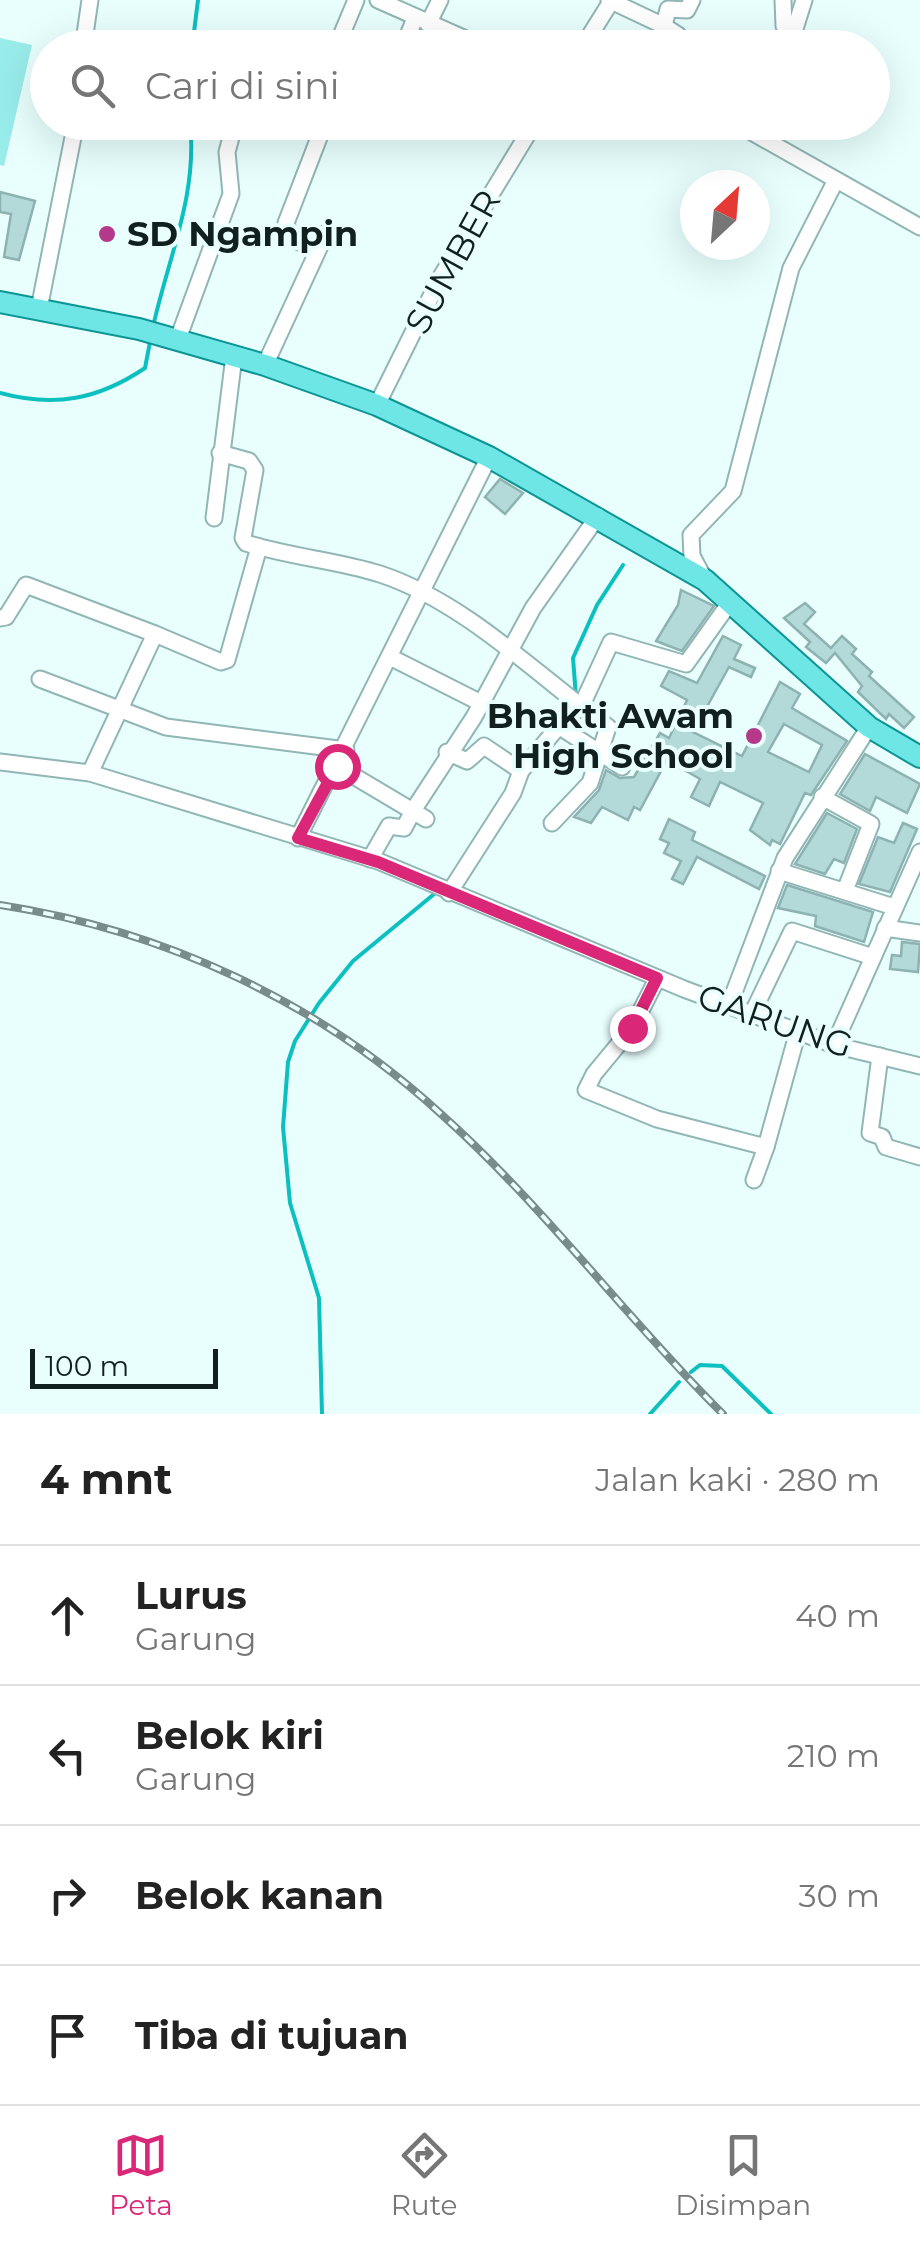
<!DOCTYPE html>
<html lang="id">
<meta charset="utf-8">
<style>
body{margin:0;font-family:Montserrat,sans-serif;background:#f2f2f2;color:#222}
.compass{position:absolute;left:680px;top:170px;width:90px;height:90px;border-radius:50%;background:#fff;box-shadow:0 10px 40px #0002;rotate:26deg}
.scale{position:absolute;left:30px;bottom:25px;width:188px;box-sizing:border-box;padding-left:10px;border:5px solid #111f1f;border-top:0;font-size:28px;line-height:35px;white-space:nowrap;color:#111f1f;-webkit-text-stroke:8px #e8fffe;paint-order:stroke}
.stop{position:absolute;width:30px;height:30px;margin:-22px;border:8px solid #db2777;border-radius:50%;background:#fff}
.stop.end{background:#db2777;border-color:#fff;box-shadow:0 2px 10px #0008}
.list{margin:0;padding:0;list-style:none}
h2{display:flex;justify-content:space-between;align-items:center;height:130px;margin:0;padding:0 40px;font-size:42px}
h2 small{font-size:32px;font-weight:400;color:#767676}
.list li{display:grid;grid-template-columns:65px 1fr auto;gap:30px;align-items:center;box-sizing:border-box;height:140px;padding:0 40px;border-top:2px solid #e0e0e0}
.list b{display:block;font-size:38px;white-space:nowrap}
.list p{margin:0;font-size:32px;white-space:nowrap;color:#767676}
.list em{font-size:32px;font-style:normal;color:#767676}
.icon{flex:none;width:55px;height:55px;fill:none;stroke:currentColor;stroke-width:2;stroke-linecap:round;stroke-linejoin:round}
.map{position:relative;flex:none;width:920px;height:1414px;overflow:hidden}
.search{position:absolute;background:#fff;box-shadow:0 10px 40px #0002;left:30px;right:30px;top:30px;height:110px;display:flex;align-items:center;gap:25px;box-sizing:border-box;padding:0 35px;border-radius:55px;color:#767676;font-size:38px}
.sheet{height:690px;background:#fff}
nav{display:flex;justify-content:space-around;align-items:center;box-sizing:border-box;height:140px;border-top:2px solid #e0e0e0;background:#fff;font-size:28px;color:#767676}
nav a{display:grid;justify-items:center;gap:5px}
nav .on{color:#db2777}
.map>svg:first-child{display:block}
</style>
<div class="map">
<svg width="920" height="1414" viewBox="0 0 920 1414">
<rect width="100%" height="100%" fill="#e8fffe"/>
<path fill="#98ecea" d="M0,38l32,7 -28,121 -4,-1z"/>
<g fill="none" stroke-linecap="round" stroke-linejoin="round">
<g stroke="#0dc0bf" stroke-width="4">
<path d="M192,48l6,-48"/>
<path d="M153,327c15,-69 45,-132 37,-205"/>
<path d="M0,393c55,15 99,6 145,-25l5,-26"/>
<path d="M576,697l-3,-39 24,-53 26,-40"/>
<path d="M691,1372l9,-7 22,1 49,48"/>
<path d="M322,1414l-3,-116 -29,-95 -7,-76 5,-65 7,-21 24,-38 34,-42 86,-71"/>
<path d="M650,1414l29,-32"/>
</g>
</g>
<g fill="#b3d9d8" stroke="#8db2b1" stroke-width="2.5" fill-rule="evenodd">
<path d="M0,192l35,9 -16,59 -15,-3 7,-43 -11,-2z"/>
<path d="M500,479l23,14 -18,21 -20,-17z"/>
<path d="M681,590l33,16 -32,45 -26,-10 22,-36z"/>
<path d="M805,603l10,9 -11,12 27,24 11,-12 14,13 -4,5 20,18 -3,4 45,41 -10,11 -15,-14 -3,5 -28,-27 4,-6 -27,-33 -9,10 -20,-16 4,-5 -26,-24z"/>
<path d="M723,636l18,9 -7,14 21,9 -4,9 -22,-10 -36,65 49,24 38,-74 20,12 -8,14 55,33 -36,54 -6,-2 -25,51 -8,-4 -2,5 -20,-15 13,-27 -43,-21 -11,24 -18,-9 9,-18 -33,-19 -27,50 -6,-3 -6,13 -26,-13 -11,16 -17,-6 25,-27 7,-20 14,8 14,-1 26,-44 9,5 18,-38 -26,-14 8,-15 28,12zM784,724l38,21 -13,27 -41,-20z"/>
<path d="M865,754l55,30 -13,29 -31,-16 -6,14 -30,-17z"/>
<path d="M827,813l30,16 -13,34 -10,-4 -9,15 -30,-10z"/>
<path d="M669,819l26,13 -3,8 73,36 -6,13 -62,-32 -14,27 -11,-5 9,-18 -17,-8 5,-10 -9,-4z"/>
<path d="M903,823l14,6 -27,63 -31,-8 19,-47 16,6z"/>
<path d="M787,885l86,27 -9,30 -49,-16 1,-10 -38,-8z"/>
<path d="M902,942l18,2 -2,28 -28,-3 2,-14 9,1z"/>
</g>
<g fill="none" stroke-linecap="round" stroke-linejoin="round">
<g stroke="#91b6b5" stroke-width="19">
<g id="minor">
<path d="M378,0l108,48"/>
<path d="M609,0l55,26 4,-17 19,1 5,-10"/>
<path d="M783,0l1,26 10,6"/>
<path d="M428,24l12,-24"/>
<path d="M664,26l14,9v13"/>
<path d="M83,48l7,-48"/>
<path d="M336,48l20,-48"/>
<path d="M403,48l12,-30"/>
<path d="M582,48l30,-48"/>
<path d="M789,48l15,-48"/>
<path d="M715,122l33,8 172,97"/>
<path d="M317,251l-27,-14 -4,-14 39,-101"/>
<path d="M39,309l37,-187"/>
<path d="M178,339l53,-145 -4,-42 6,-22"/>
<path d="M265,365l61,-132"/>
<path d="M377,405l62,-125 96,-158"/>
<path d="M220,453l29,8 6,9 -12,68 3,5c43,14 90,17 134,31 85,28 157,101 228,153l-18,56 -38,40"/>
<path d="M214,518l20,-162"/>
<path d="M705,580l-13,-24 -1,-21 42,-44 58,-223 45,-88"/>
<path d="M0,618l6,-1 20,-32 129,49"/>
<path d="M390,657l91,46"/>
<path d="M40,679l126,48 180,23"/>
<path d="M560,727l62,40"/>
<path d="M447,752l20,9 17,-15 37,25"/>
<path d="M0,762l90,11 288,88 306,128 150,56 86,21"/>
<path d="M337,766l89,53"/>
<path d="M90,773l65,-139 66,28 6,-2 32,-113"/>
<path d="M822,797l49,27 -25,64"/>
<path d="M414,809l60,-92 59,-109 65,-92"/>
<path d="M298,838l191,-381"/>
<path d="M370,859l19,-33 15,2 9,-17"/>
<path d="M779,871l115,36"/>
<path d="M449,893l64,-100 8,-22 43,-51 17,-13 30,-65 75,22 45,-63"/>
<path d="M885,928l35,5"/>
<path d="M657,979l-25,49 -38,46 -8,16 71,29 109,28 32,-116"/>
<path d="M730,1003l55,-145 84,-131"/>
<path d="M752,1014l40,-83 81,26"/>
<path d="M834,1045l86,-193"/>
<path d="M880,1056l-10,77 12,4 4,10 34,10"/>
<path d="M754,1180l12,-33"/>
</g>
</g>
<g stroke="#0d9595" stroke-width="24">
<path id="major" d="M0,302l139,27 126,36 112,40 112,52 216,123 164,147 51,30"/>
</g>
<use href="#minor" stroke="#fff" stroke-width="15"/>
<use href="#major" stroke="#6de6e5" stroke-width="20"/>
<g stroke="#798b8b" stroke-width="8">
<path id="rail" d="M0,905c163,25 319,97 441,209 102,91 185,204 282,300"/>
</g>
<use href="#rail" stroke="#e8fffe" stroke-width="4" stroke-dasharray="11" stroke-linecap="butt"/>
</g>
<g fill="none" stroke-linecap="round" stroke-linejoin="round">
<path stroke="#db2777" stroke-width="12" d="M337,766l-39,72 80,24 279,116 -25,50"/>
</g>
<g fill="#b4398a" stroke="#e8fffe" stroke-width="4">
<circle cx="107" cy="234" r="10"/>
<circle cx="754" cy="736" r="10"/>
</g>
<g text-anchor="middle" stroke-width="8" stroke-linejoin="round" paint-order="stroke">
<g font-size="35" font-weight="bold" fill="#111f1f" stroke="#e8fffe" text-anchor="start">
<text x="127" y="246">SD Ngampin</text>
<text x="734" y="728" text-anchor="end">Bhakti Awam<tspan x="734" dy="40">High School</tspan></text>
</g>
<g font-size="35" fill="#111f1f" stroke="#e8fffe">
<text transform="translate(453 262) rotate(-61)" y="12">SUMBER</text>
<text transform="translate(775 1021) rotate(19)" y="12">GARUNG</text>
</g>
</g>
</svg>
<svg class="compass" viewBox="-18 -18 36 36"><path d="M0-13l5 13h-10z" fill="#e53935"/><path d="M0 13l5-13h-10z" fill="#767676"/></svg>
<div class="scale">100 m</div>
<div class="stop" style="left:337px;top:766px"></div>
<div class="stop end" style="left:632px;top:1028px"></div>
<div class="search"><svg class="icon" aria-label="search" viewBox="0 0 24 24"><circle cx="10" cy="10" r="6"/><path d="M15 15l6 6"/></svg>Cari di sini</div>
</div>
<section class="sheet">
<h2>4 mnt<small>Jalan kaki · 280 m</small></h2>
<ul class="list">
<li><svg class="icon" aria-label="ahead" viewBox="0 0 24 24"><path d="M12 20V5M6 11l6-6 6 6"/></svg><div><b>Lurus</b><p>Garung</p></div><em>40 m</em></li>
<li><svg class="icon" aria-label="left" viewBox="0 0 24 24"><path d="M17 20v-9H6M10 6l-5 5 5 5"/></svg><div><b>Belok kiri</b><p>Garung</p></div><em>210 m</em></li>
<li><svg class="icon" aria-label="right" viewBox="0 0 24 24"><path d="M7 20v-9h11M14 6l5 5-5 5"/></svg><div><b>Belok kanan</b></div><em>30 m</em></li>
<li><svg class="icon" aria-label="arrive" viewBox="0 0 24 24"><path d="M6 21V4h12l-3 4 3 4H6"/></svg><div><b>Tiba di tujuan</b></div></li>
</ul>
</section>
<nav>
<a class="on"><svg class="icon" aria-label="map" viewBox="0 0 24 24"><path d="M3 6l6-2 6 2 6-2v14l-6 2-6-2-6 2zM9 4v14M15 6v14"/></svg>Peta</a>
<a><svg class="icon" aria-label="directions" viewBox="0 0 24 24"><path d="M12 3l9 9-9 9-9-9zM9 14v-3h6M13 9l2 2-2 2"/></svg>Rute</a>
<a><svg class="icon" aria-label="saved" viewBox="0 0 24 24"><path d="M7 4h10v16l-5-4-5 4z"/></svg>Disimpan</a>
</nav>
